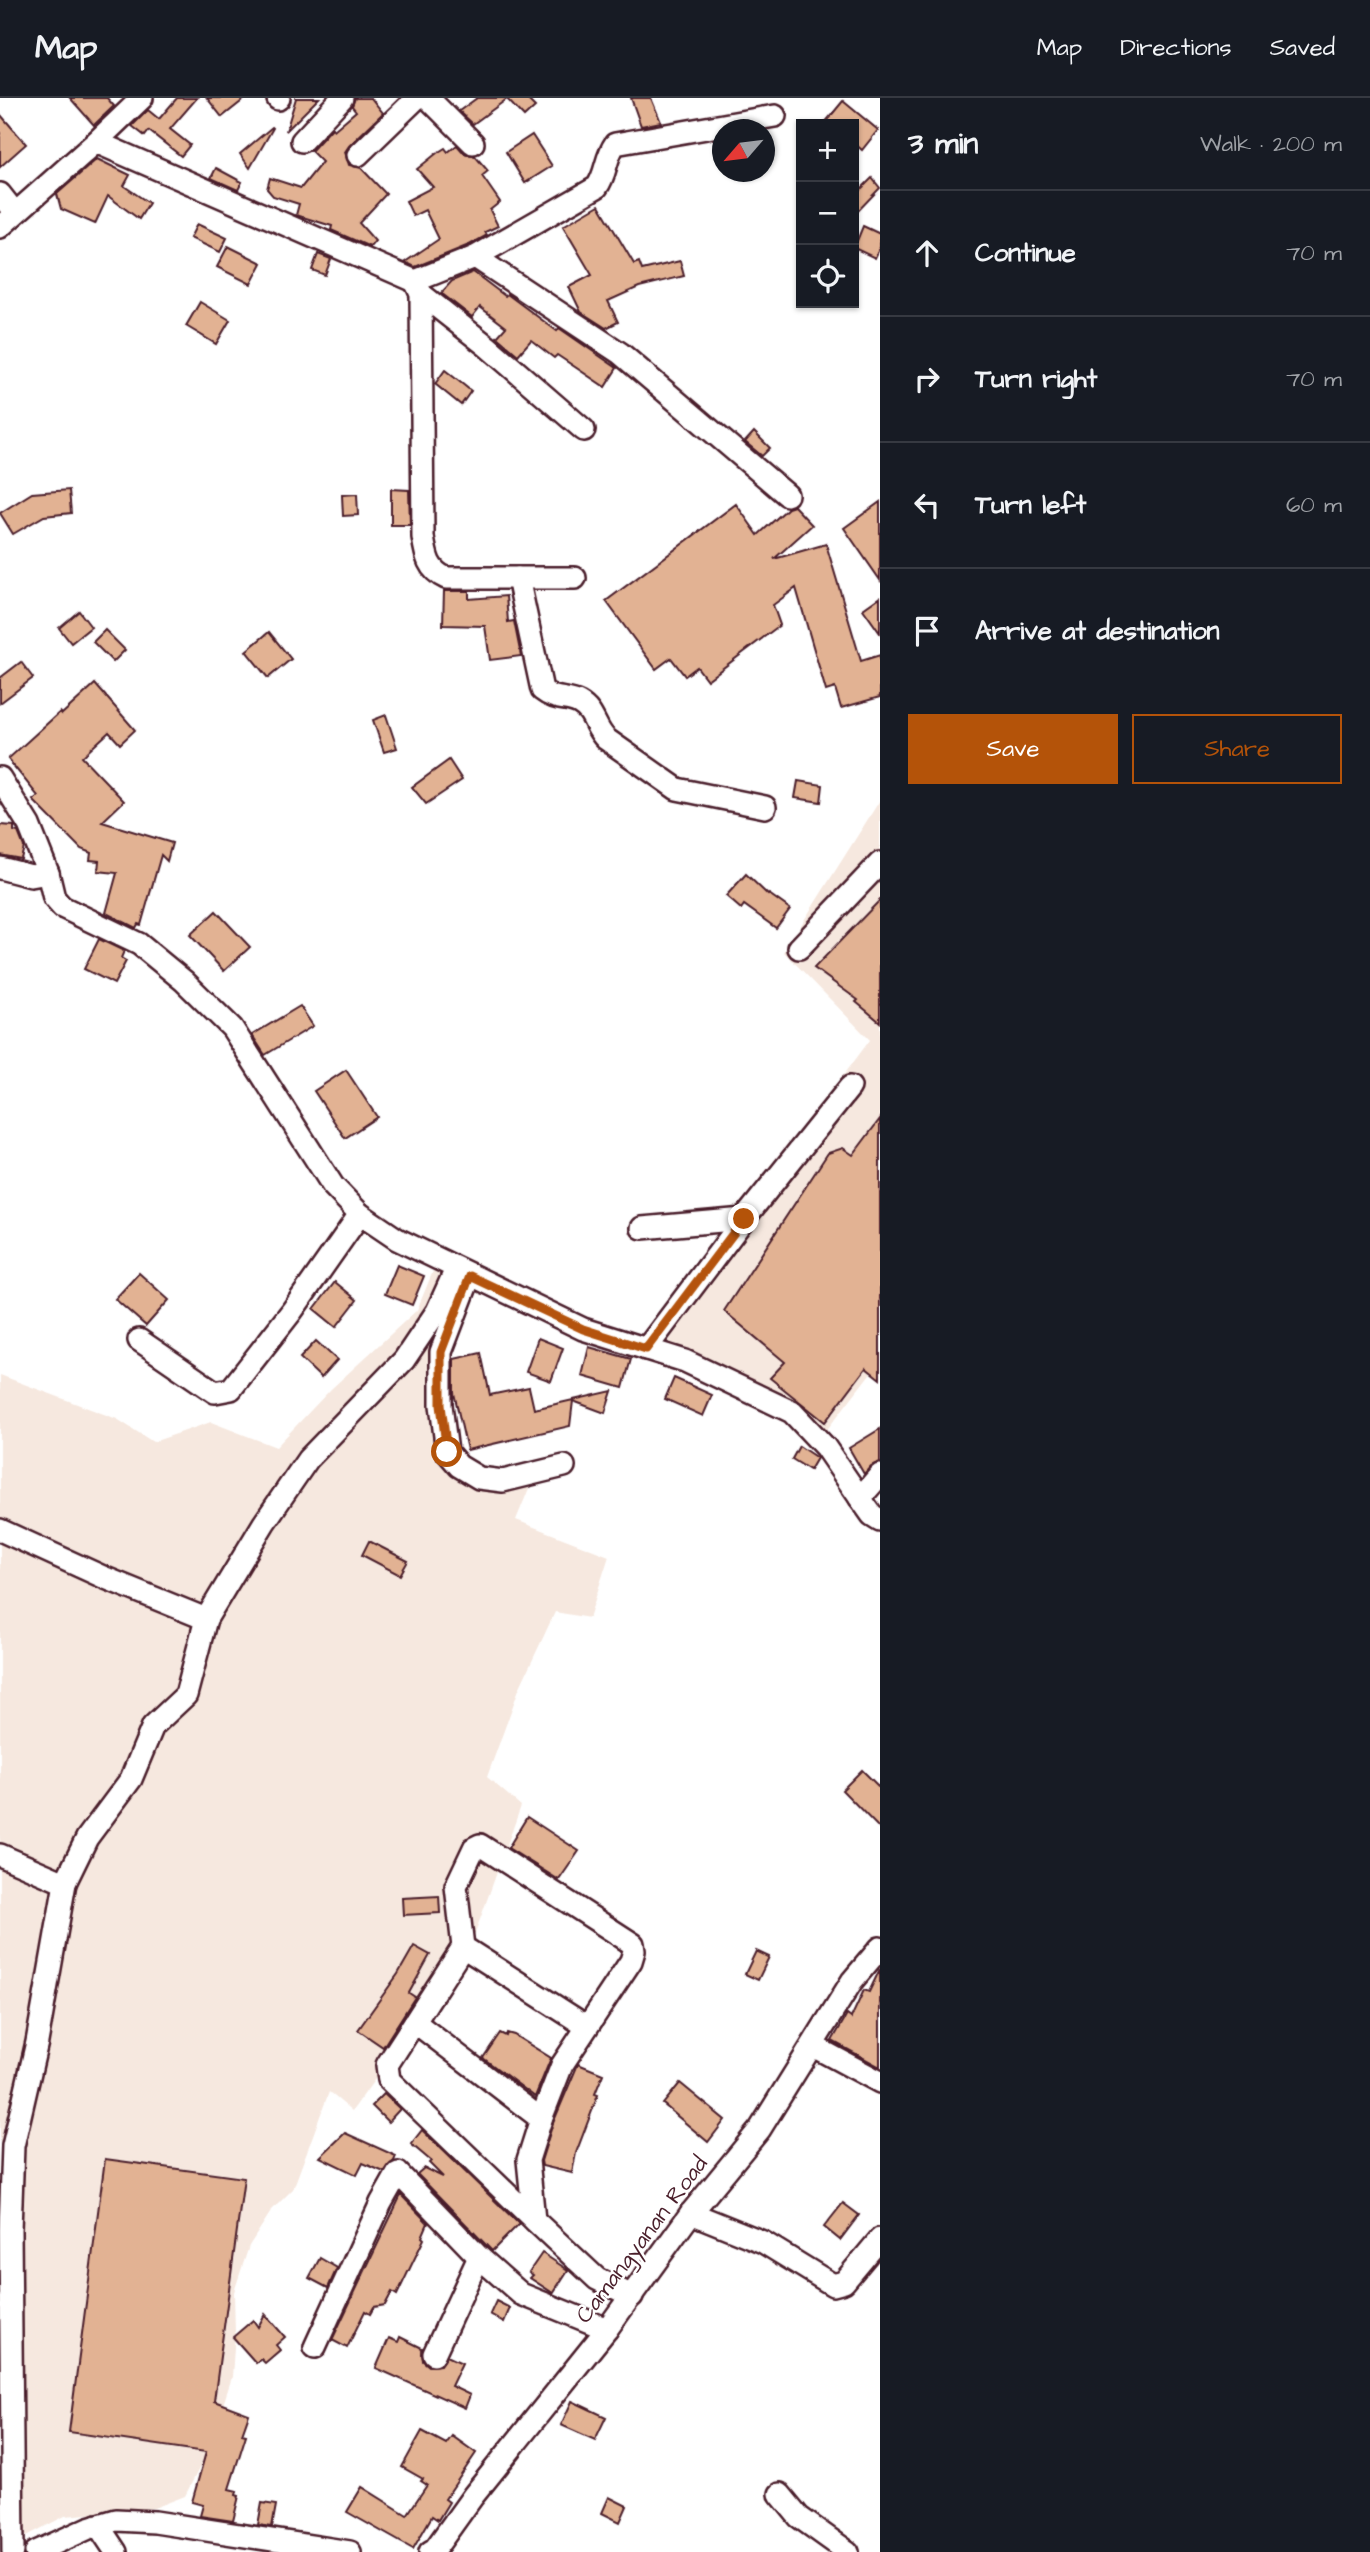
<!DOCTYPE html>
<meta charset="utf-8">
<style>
body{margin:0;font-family:"Architects Daughter",sans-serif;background:#20242c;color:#f1f3f6}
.controls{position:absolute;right:21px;top:21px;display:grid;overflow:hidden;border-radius:0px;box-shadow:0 2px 5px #0004}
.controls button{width:63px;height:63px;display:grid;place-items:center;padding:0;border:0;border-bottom:2px solid #363941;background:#171b24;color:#f1f3f6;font:35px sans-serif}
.compass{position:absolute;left:712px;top:21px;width:63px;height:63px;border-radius:50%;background:#171b24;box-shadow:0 2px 5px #0004;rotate:242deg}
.stop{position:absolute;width:21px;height:21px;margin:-16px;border:5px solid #b45309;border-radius:50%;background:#fff}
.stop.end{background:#b45309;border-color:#fff;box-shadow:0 2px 7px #0008}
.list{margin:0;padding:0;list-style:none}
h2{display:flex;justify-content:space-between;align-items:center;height:91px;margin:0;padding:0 28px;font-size:30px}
h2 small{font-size:23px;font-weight:400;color:#9ea1a6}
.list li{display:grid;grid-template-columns:46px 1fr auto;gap:21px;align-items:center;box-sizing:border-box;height:126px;padding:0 28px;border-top:2px solid #363941}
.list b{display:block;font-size:26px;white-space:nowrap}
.list em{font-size:23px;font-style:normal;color:#9ea1a6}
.actions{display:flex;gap:14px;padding:21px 28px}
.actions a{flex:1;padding:16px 0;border:2px solid #b45309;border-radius:0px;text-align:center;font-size:24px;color:#b45309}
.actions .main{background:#b45309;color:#fff}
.icon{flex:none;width:38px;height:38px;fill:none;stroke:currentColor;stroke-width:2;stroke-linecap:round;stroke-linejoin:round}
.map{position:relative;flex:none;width:880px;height:2454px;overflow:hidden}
header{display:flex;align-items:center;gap:42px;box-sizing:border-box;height:98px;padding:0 35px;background:#171b24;border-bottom:2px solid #363941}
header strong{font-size:33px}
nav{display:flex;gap:38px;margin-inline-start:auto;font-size:24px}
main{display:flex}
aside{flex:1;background:#171b24}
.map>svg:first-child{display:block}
</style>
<header>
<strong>Map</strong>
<nav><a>Map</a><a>Directions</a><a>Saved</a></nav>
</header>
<main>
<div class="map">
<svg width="880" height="2454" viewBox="0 0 880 2454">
<rect width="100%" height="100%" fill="#fff"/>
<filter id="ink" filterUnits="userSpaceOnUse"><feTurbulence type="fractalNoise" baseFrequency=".0143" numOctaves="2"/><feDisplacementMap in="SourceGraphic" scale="14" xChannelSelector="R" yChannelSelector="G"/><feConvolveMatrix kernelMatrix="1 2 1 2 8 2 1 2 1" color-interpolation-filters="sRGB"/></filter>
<g filter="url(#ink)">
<g fill="#f6e8df">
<path d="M880,702v561l-58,75 -63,-53 -110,-47 221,-296 -86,-88z"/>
<path d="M433,1173l26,10 -27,124 43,82 57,-6 -16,39 93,36 -20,62 -34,-6 -36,77 -32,88 34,29 -51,141 -118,164 -23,-19 -36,97 -21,21 -23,36 -15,46 1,41 -3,44 -24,74 -23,45 -31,12 -89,8 -65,34v-1175l117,44 36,23 58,-20 65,25 55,-58 86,-79z"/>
</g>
<g fill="#e2b293" stroke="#4a1f2b" stroke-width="2">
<path d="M70,0h37l7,8 -20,19z"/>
<path d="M177,0h20l-27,31 20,16 -9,11 -32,-25 -4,5 -13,-10 16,-16 11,9z"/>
<path d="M207,0h39l-24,19z"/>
<path d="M296,0h23l-33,33z"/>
<path d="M355,0h16l12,15 -34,33 -4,6 4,13 12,3 25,26 -27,29 16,18 -5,6 -39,-17 1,-4 -36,-11 3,-11 -26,-8 -6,-7 3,-11 31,10 21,-26 -11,-11 21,-23 2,2 22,-19 -4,-5z"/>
<path d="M477,0h49l9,9 -11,10 -17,-18 -34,25 -14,-13z"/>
<path d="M631,0h20l10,24 -20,4z"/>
<path d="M843,3l35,29 -16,20 -8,-7v-19h-30z"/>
<path d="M0,16l26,30 -26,23z"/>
<path d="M272,29l1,1 -23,40 -10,-14z"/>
<path d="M532,37l20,31 -27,17 -19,-31z"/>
<path d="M457,47l7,8 11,3 13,15 -6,5 18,26 -10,8 8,16 -13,6 2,3 -18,10 -54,22 -10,-5 34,-23 -14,-29 -12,6 -7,-15 27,-14 -16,-18 20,-16 8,-5 3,4z"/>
<path d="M97,61l33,16 -6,11 25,17 -10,16 -31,-23 -13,28 -34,-15 -4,-15z"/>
<path d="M216,70l26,14 -4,8 -27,-12z"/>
<path d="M872,80l8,10 -26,27v-19z"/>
<path d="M599,107l35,59 5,-2 3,8 38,-9 4,15 -45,11 -31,14 10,21 -12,6 -25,-16 -12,-25 23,-12 -29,-49z"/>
<path d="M197,126l30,14 -7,14 -30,-14z"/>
<path d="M863,128l17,8v13l-5,11 -21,-10z"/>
<path d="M228,148l34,17 -11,21 -34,-17z"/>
<path d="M318,156l13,5 -6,16 -13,-5z"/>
<path d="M473,174l32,24 2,-2 50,37 2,-3 58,40 -12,19 -48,-32 -3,3 -23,-18 -13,15 -21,-18 9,-10 -26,-20 -8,10 -31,-24 11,-12z"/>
<path d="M200,204l30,18 -14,24 -30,-18z"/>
<path d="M445,272l26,21 -10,14 -26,-21z"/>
<path d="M754,334l16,16 -8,8 -17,-14z"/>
<path d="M391,391l18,1 1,35h-19z"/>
<path d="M69,392l2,23 -27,3 -31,18 -13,-21 32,-20z"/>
<path d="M357,396l1,21 -15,1 -1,-21z"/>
<path d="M880,404v78l-36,-52z"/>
<path d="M736,406l22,31 30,-27 6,-2 18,19 -38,34 52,-15 35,117 19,-6v42l-39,11 -6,-20 -9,3 -30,-103 -23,17 7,20 -73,55 -10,-13 -12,9 -14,-18 -15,11 -50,-68z"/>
<path d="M444,493h25v8l37,-3 2,26 6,-1 7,35 -31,4 -5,-34 -42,-1z"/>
<path d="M880,499v36l-17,-24z"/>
<path d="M79,513l12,16 -20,16 -12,-15z"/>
<path d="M105,532l20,20 -12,12 -20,-20z"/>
<path d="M269,534l22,27 -23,19 -22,-27z"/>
<path d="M21,564l12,16 -33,25v-25z"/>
<path d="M95,586l40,46 -15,14 -11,-12 -27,25 42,44 -22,21 70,21 -5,18 -6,-6 -20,70 -3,-1 -2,4 -30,-15 11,-40 -19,-2 1,-10 -9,-1 1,-7 -10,-4 -48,-49 5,-4 -30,-37 52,-47 2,2z"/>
<path d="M386,617l11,33 -13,4 -11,-32z"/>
<path d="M449,662l13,20 -36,24 -14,-17z"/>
<path d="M798,683l25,4 -2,17 -26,-4z"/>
<path d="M0,727l14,1v5l4,1 6,15 -3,12 -21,-4z"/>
<path d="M746,776l22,21 1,-1 21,15 -14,19 -32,-23 -3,4 -15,-13z"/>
<path d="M880,802v122l-24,-20 2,-2 -44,-32z"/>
<path d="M216,813l34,36 -26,24 -34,-36z"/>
<path d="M99,841l25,12 -3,7 5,3 -12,23 -30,-15z"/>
<path d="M300,908l13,20 -48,29 -13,-20z"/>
<path d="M346,972l31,47 -32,21 -31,-47z"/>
<path d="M880,1021v260l-14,-11 -41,54 -55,-44 15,-16 -61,-51 104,-158 15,-5 10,7z"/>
<path d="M397,1167l27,11 -12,29 -27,-11z"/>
<path d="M139,1175l30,27 -23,26 -31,-27z"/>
<path d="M335,1184l22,18 -21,27 -22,-18z"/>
<path d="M538,1240l25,10 -12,33 -25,-9z"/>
<path d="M316,1243l21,19 -16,18 -21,-20z"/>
<path d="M589,1249l42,12 -8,29 -41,-12z"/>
<path d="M481,1255l9,42 39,-8 5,22 78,-18 -7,22 -32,-12 -3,25 -103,24 -13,-57v-34z"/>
<path d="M674,1280l38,17 -9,21 -38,-17z"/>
<path d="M880,1331v33l-9,4 -7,8 -15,-26z"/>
<path d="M799,1348l18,12 -7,12 -18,-11z"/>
<path d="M369,1443l39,20 -8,14 -38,-20z"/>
<path d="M862,1672l18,18v41l-38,-39z"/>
<path d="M527,1719l52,34 -20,29 -51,-32z"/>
<path d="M439,1798l1,17 -37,2 -1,-17z"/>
<path d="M414,1848l16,9 -21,38 6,4 -32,50 -25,-17 40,-56z"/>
<path d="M756,1853l13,6 -11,23 -13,-6z"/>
<path d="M880,1871v98l-48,-26 15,-26 4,3 13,-28 5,2z"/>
<path d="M500,1935l6,3 1,-3 7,2 37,23 -16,39 -52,-39z"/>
<path d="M578,1966l25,10 -8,20 3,1 -22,58 -4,20 -30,-7 -1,-5 12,-38z"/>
<path d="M680,1985l45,37 -17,22 -45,-38z"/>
<path d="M384,1996l16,15 -12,13 -16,-16z"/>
<path d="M422,2032l97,94 -27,27 -75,-77 7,-6 19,9 -14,-14 2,-2 -20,-17z"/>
<path d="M345,2035l51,23 -2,5 -10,11 -21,-9 -6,12 -37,-18z"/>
<path d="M105,2061l139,19 -30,223 35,13 -7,20 4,1 -17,54 8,2 -1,4 3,1 -6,25 -33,-5 3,-11 -11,-3 14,-50 -137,-20z"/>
<path d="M401,2097l27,28 -6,14 2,2 -27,56 -5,-3 -7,13 -11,2 -4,7 -5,-3 -18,37 -15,-8z"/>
<path d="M843,2105l16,12 -19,25 -16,-13z"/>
<path d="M542,2155l26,17 -15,23 -23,-15 3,-3 -4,-3z"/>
<path d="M320,2160l17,10 -9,20 -19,-10z"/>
<path d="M496,2203l14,7 -6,14 -14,-8z"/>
<path d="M265,2216l20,23 -9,8 4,5 -15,13 -4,-4 -5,4 -23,-26 20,-17 5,7z"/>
<path d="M400,2239l22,11 1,13 6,5 12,-1 6,-9 15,7 -11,23 19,9 -5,13 -89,-40 13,-30 9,4z"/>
<path d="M572,2303l34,16 -11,23 -34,-15z"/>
<path d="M422,2333l24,13 6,-8 24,17 -31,46 4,3 -11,18 -6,-4 -19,33 -66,-37 15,-25 45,28 20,-30 -6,-4 2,-2 -21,-12z"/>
<path d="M609,2399l18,9 -7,16 -18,-9z"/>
<path d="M262,2405l14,2 -4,22 -14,-2z"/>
</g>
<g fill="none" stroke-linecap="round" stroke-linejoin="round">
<g stroke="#4a1f2b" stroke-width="26">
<g id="minor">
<path d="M428,0l45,45"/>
<path d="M278,1l1,-1"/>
<path d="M302,43l40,-43"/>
<path d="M96,44l319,139 60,-24 145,96 167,142"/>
<path d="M358,57l59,-57"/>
<path d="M0,96l15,19"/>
<path d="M0,129l96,-85 46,-44"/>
<path d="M475,159l122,-70c10,-14 8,-29 18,-43l160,-28"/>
<path d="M415,183l6,13 2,243c3,19 5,33 23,41h129"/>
<path d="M421,196l66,52 97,84"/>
<path d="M518,480l24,112c15,12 24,6 37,13 16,9 15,25 27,36l71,50 88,18"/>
<path d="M0,680l29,47 19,48 6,25 8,9 77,37 45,37 48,47 101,158 27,28 37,25 186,90 102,32 107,51 33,35 35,51 12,17 8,5"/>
<path d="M0,770l31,8 17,-3"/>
<path d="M799,850l81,-85"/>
<path d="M642,1130l102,-9"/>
<path d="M470,1178l-29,76v53l6,47 12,14 20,12 24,3 61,-15"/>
<path d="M139,1242l76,52 16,-3 61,-78 68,-97"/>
<path d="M646,1251l98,-130 106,-132"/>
<path d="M860,1400l20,-23"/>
<path d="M0,1432l103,47 103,42"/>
<path d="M0,1757l65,28"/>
<path d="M463,1849l123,79"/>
<path d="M416,1925l125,96"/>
<path d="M813,1948l67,36"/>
<path d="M691,2115l72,29 70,43 11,-3 36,-43"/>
<path d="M534,2122l-145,-140 -2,-15 76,-118 -7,-61 18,-38 6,-3 153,99 1,7 -3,10 -69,104 -21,54 -13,41 6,60 63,59 35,17"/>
<path d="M315,2249l66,-144 17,-30 81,84 42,37 86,35"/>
<path d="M434,2256l45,-97"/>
<path d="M780,2396l19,23 49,35"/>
<path d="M98,2427l18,27"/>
<path d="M13,2454l-3,-322 3,-84 24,-104 28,-159 22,-45 44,-59 22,-53 33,-31 20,-76 58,-96 44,-64 96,-99 33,-49 19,-42"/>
<path d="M36,2454l53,-24 27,-8 39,2 195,30"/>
<path d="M430,2454l5,-3 38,-53 134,-167 84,-116 69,-84 92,-148 28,-33"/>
</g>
</g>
<use href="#minor" stroke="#fff" stroke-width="21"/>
</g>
</g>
<g fill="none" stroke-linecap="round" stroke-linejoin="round" filter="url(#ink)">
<path stroke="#b45309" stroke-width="9" d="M447,1354l-6,-47v-53l29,-76 113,53 63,20 98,-130"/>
</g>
<g text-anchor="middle" stroke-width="5" stroke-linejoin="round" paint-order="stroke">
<g font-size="23" fill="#4a1f2b" stroke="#fff">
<text transform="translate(641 2141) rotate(-53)" y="8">Camangyanan Road</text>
</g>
</g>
</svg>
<div class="controls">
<button>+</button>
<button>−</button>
<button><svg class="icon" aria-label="locate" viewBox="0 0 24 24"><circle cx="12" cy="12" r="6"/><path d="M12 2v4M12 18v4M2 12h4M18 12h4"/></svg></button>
</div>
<svg class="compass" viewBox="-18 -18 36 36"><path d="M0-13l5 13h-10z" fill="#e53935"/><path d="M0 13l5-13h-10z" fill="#9ea1a6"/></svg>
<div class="stop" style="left:447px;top:1354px"></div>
<div class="stop end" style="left:744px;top:1121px"></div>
</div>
<aside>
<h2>3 min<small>Walk · 200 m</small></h2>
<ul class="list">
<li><svg class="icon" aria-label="ahead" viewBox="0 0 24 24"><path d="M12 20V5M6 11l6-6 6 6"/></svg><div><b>Continue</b></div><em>70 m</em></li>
<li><svg class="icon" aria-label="right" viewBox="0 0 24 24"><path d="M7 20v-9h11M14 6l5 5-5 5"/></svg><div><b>Turn right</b></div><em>70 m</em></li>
<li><svg class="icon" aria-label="left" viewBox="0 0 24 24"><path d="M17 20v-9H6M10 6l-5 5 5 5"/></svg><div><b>Turn left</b></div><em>60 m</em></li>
<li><svg class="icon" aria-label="arrive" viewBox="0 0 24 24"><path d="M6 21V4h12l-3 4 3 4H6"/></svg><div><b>Arrive at destination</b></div></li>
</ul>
<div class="actions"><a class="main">Save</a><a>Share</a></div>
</aside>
</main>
